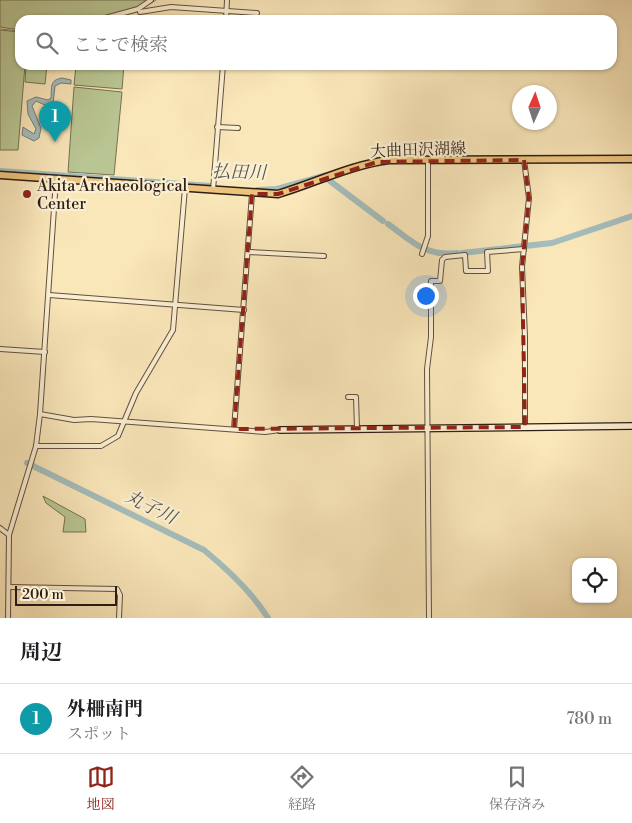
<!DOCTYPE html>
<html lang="ja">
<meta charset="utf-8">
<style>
body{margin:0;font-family:"Libre Bodoni","Noto Serif JP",serif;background:#f6f6f6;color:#202124}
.controls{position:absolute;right:15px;bottom:15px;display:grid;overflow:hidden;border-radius:10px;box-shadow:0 1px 4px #0004}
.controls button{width:45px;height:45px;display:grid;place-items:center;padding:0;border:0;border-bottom:1px solid #e0e0e0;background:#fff;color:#202124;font:25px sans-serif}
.compass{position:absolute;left:512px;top:85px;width:45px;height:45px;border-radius:50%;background:#fff;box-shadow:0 1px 4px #0004;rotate:3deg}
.scale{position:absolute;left:15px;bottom:12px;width:102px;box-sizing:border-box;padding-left:5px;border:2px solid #2e1e16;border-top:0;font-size:14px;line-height:18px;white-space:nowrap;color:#2e1e16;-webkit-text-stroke:4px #fbefd2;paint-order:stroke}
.you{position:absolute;left:425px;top:295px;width:18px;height:18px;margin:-12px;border:4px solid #fff;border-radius:50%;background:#1a73e8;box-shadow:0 0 0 8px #1a73e833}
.badge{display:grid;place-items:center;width:32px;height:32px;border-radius:50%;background:#8f2418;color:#fff;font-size:16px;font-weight:700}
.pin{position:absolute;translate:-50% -41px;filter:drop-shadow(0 1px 2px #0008)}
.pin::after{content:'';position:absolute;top:26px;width:18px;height:15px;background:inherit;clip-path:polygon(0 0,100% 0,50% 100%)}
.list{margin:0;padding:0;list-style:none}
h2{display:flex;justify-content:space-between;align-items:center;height:65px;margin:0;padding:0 20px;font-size:21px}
h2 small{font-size:16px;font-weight:400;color:#757577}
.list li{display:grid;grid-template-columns:32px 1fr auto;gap:15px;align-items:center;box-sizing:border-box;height:70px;padding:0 20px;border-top:1px solid #e0e0e0}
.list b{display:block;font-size:19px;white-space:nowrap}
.list p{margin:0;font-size:16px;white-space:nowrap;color:#757577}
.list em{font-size:16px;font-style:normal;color:#757577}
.icon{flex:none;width:28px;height:28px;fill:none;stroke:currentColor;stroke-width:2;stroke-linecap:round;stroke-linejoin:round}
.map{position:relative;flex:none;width:632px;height:618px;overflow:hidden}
.search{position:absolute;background:#fff;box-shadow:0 1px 4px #0004;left:15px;right:15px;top:15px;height:55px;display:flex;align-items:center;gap:12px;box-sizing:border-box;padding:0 18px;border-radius:15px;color:#757577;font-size:19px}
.sheet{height:135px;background:#fff}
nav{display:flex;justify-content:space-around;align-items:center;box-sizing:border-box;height:70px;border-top:1px solid #e0e0e0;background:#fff;font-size:14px;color:#757577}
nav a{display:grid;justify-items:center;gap:2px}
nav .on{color:#8f2418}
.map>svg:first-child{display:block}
</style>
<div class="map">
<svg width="632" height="618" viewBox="0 0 632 618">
<rect width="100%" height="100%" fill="#f9e6b9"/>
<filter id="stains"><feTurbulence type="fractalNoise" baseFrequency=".004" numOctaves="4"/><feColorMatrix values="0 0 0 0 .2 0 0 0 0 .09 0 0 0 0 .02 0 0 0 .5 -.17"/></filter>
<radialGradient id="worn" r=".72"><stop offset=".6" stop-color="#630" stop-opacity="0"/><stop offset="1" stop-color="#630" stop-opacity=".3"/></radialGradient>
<g fill="#b9c693" stroke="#747254">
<path d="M0,0h151c-39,26 -87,20 -131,20v10l-20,-3z"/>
<path d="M0,30l20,2v33h5l-7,85h-18z"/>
<path d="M26,65h21l-2,19 -20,-2z"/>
<path d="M76,65h48l-2,24 -48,-4z"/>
<path d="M74,87l48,5 -8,83 -46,-3z"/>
<path d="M43,496l42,23 1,13h-23l2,-15 -19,-14z"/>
</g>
<path fill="#a4bcbb" stroke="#757d79" d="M62,78l9,2v4l-10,-1 -6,3 -2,18 -6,2 -11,-5 -4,5 9,22 -2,10 -5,3 -12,-6 1,-8 11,7 2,-5 -8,-15 -1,-13 9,-4 12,3 3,-2c1,-10 -2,-18 11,-20z"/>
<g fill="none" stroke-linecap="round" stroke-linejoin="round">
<g stroke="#757d79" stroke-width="1">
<path d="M143,8l13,-8"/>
<path d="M0,29l20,2"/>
</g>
<g stroke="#a4bcbb" stroke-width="6">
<path d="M0,171l211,15"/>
<path d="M330,181l53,40"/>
<path d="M258,190l19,-1 50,-14"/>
<path d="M388,224c24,17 37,33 69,29"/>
<path d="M462,253l90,-10 80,-27"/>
<path d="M27,463l177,87c23,19 48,42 64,68"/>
</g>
<g stroke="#61503f" stroke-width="6">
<g id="street">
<path d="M140,12l31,-5 86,6"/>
<path d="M98,20l40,-11 13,-9"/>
<path d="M226,20l1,-20"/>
<path d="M217,127l21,1"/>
<path d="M524,160l5,38 -7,69 3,70v90"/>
<path d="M213,190l10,-125"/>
<path d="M249,252l75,4"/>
<path d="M422,254l6,-18v-74"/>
<path d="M49,295l195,15"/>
<path d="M0,349l45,3"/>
<path d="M348,397h8l1,32"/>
<path d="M40,414l34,6 17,-1 174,13 15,-2"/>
<path d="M234,429l18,-235"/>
<path d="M36,446h65l17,-10 18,-43 37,-63 12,-142"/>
<path d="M0,528l9,7"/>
<path d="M9,587l108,2 3,6 -1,23"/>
<path d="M8,618l1,-83 27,-89 4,-32 16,-235"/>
<path d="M429,618l-2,-249 4,-32v-56h9l2,-21 3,-3 20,-2 1,16h22l-1,-19 37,-3"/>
</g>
</g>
<g stroke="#2e1e16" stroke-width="8">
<path id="secondary" d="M280,430l352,-4"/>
</g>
<g stroke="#2e1e16" stroke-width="9">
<path id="primary" d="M0,175l278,19c37,-11 72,-29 111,-34l243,-1"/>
</g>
<use href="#street" stroke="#fbefd2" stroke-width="4"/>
<use href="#secondary" stroke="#fbefd2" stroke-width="5.5"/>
<use href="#primary" stroke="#ecc37c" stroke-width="6"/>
</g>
<path fill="none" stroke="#8f2418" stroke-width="4" stroke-dasharray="10 6" stroke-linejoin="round" d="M524,160l5,38 -7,69 3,160 -291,2 18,-235h26l99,-32z"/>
<circle fill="#8f2418" stroke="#fbefd2" stroke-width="2" cx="27" cy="194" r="5"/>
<g text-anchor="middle" stroke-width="4.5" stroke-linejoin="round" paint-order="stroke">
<g font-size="16" fill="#2e1e16" stroke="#fbefd2">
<text transform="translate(418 149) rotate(-2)" y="6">大曲田沢湖線</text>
</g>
<g font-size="16" fill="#2e1e16" stroke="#fbefd2" text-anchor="start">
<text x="37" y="191">Akita Archaeological<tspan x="37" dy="18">Center</tspan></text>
</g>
<g font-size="18" font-style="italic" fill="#575550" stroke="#fbefd2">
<text transform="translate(239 172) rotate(1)" y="6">払田川</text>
<text transform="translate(151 507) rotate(26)" y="6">丸子川</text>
</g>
</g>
<rect width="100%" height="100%" filter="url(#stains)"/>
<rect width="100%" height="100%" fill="url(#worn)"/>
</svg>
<div class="controls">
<button><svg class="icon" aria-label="locate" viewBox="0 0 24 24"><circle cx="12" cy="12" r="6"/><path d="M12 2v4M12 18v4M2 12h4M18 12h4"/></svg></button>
</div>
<svg class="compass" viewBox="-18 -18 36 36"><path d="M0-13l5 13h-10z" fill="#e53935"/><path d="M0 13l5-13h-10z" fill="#757577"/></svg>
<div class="scale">200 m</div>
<div class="you"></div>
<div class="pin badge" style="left:55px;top:142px;background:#0f9aa8">1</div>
<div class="search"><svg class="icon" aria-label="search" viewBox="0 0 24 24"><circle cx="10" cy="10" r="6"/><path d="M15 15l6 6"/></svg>ここで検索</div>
</div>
<section class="sheet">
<h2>周辺<small></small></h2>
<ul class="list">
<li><span class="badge" style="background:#0f9aa8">1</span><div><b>外柵南門</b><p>スポット</p></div><em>780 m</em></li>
</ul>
</section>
<nav>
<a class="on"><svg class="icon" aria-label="map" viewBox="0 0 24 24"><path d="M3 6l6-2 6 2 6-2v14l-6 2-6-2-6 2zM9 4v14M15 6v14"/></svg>地図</a>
<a><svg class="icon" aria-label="directions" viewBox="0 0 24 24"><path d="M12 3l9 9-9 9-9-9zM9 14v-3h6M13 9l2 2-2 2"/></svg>経路</a>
<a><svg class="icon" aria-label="saved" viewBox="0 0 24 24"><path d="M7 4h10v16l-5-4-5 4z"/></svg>保存済み</a>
</nav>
